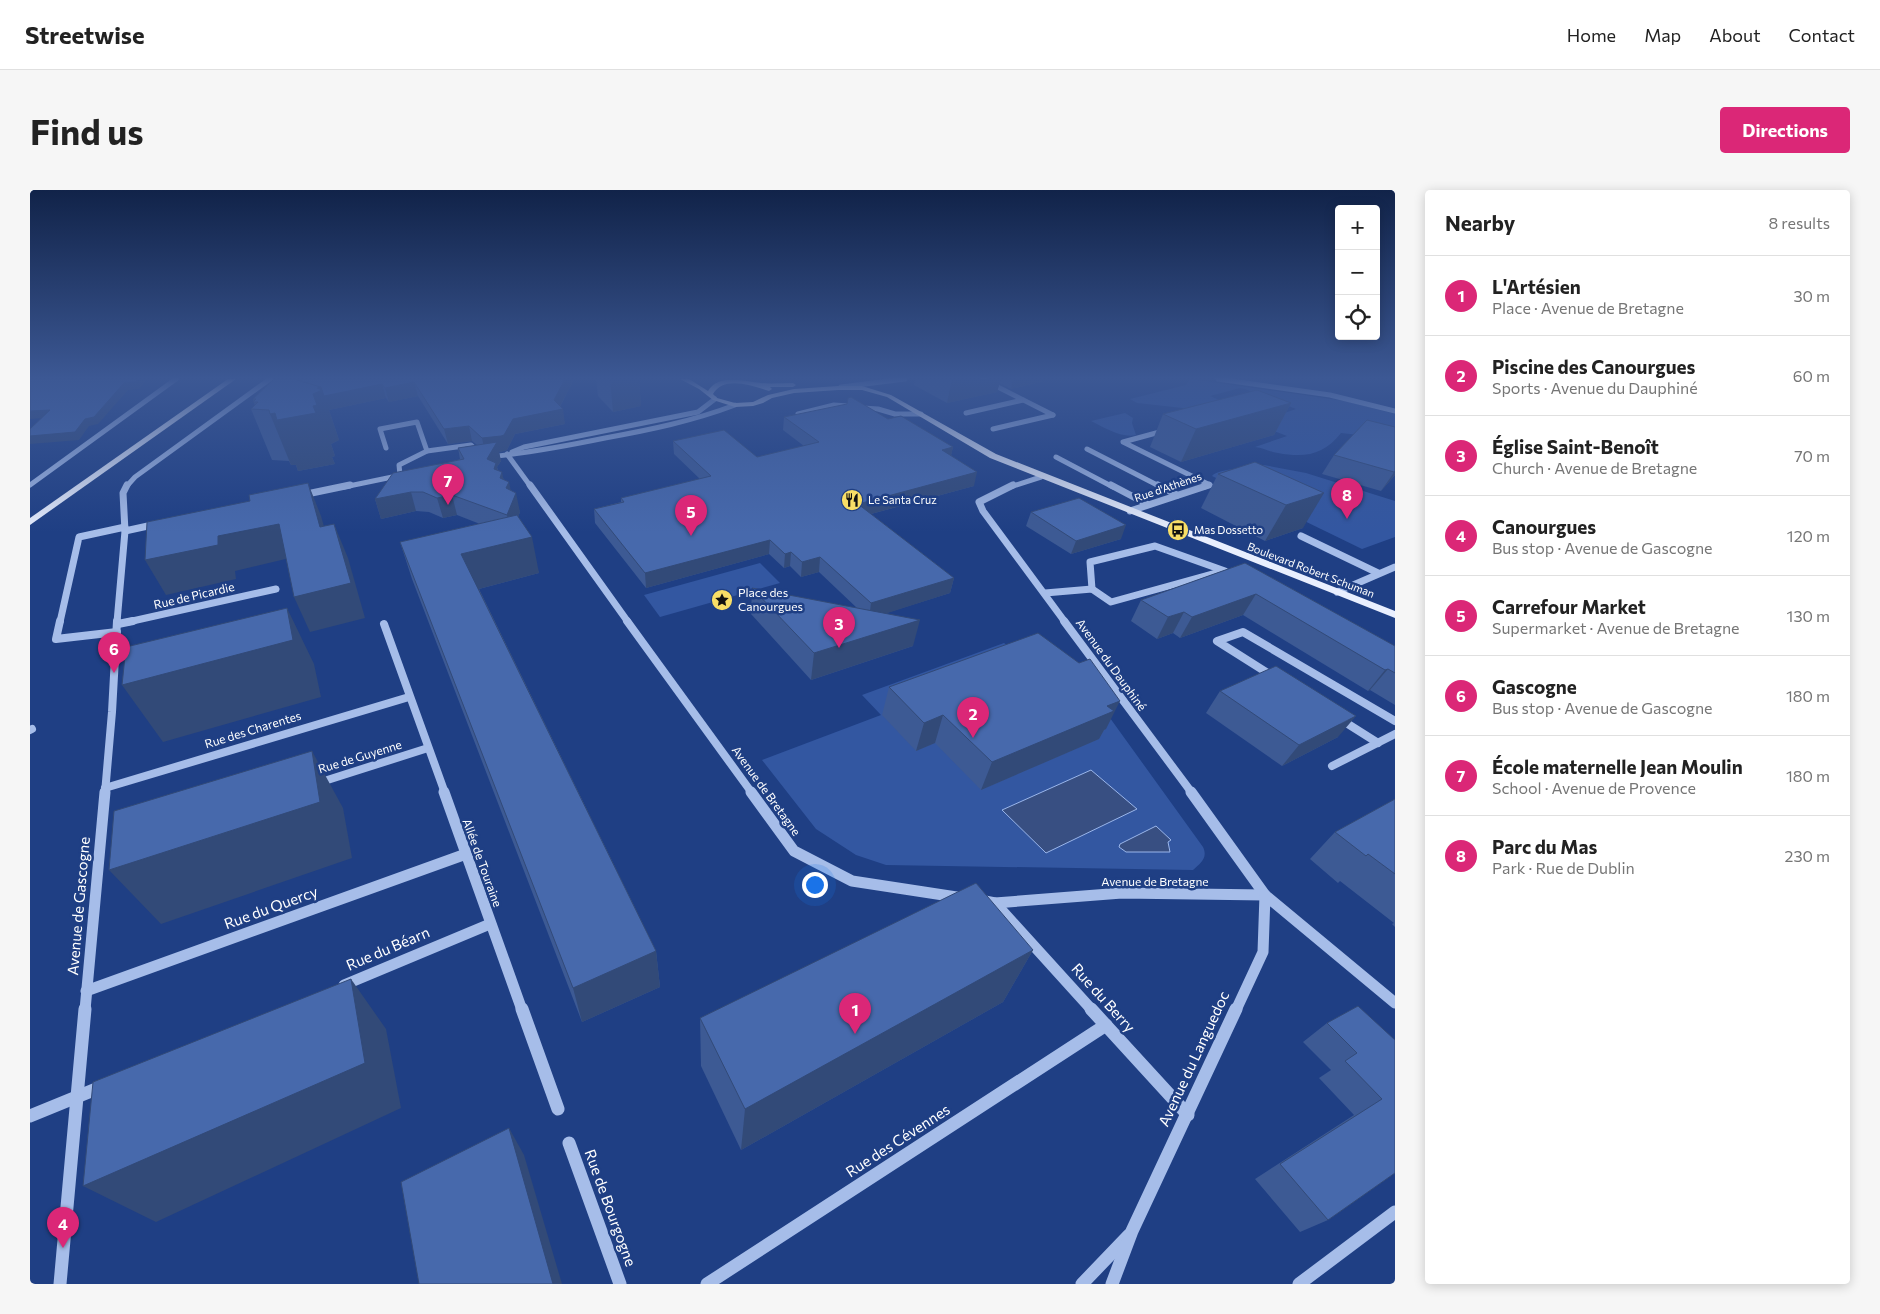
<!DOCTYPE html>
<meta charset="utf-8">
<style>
body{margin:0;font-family:Commissioner,sans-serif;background:#f6f6f6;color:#222}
.controls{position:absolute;right:15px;top:15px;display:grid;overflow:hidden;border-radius:5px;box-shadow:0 2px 12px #0003}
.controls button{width:45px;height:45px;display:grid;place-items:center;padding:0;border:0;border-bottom:1px solid #e0e0e0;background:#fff;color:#222;font:25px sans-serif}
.you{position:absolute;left:784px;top:694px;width:18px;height:18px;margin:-12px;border:4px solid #fff;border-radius:50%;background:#1a73e8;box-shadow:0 0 0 8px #1a73e833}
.badge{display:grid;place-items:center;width:32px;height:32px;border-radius:50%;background:#db2777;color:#fff;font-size:16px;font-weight:700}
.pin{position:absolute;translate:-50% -41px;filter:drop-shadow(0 1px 2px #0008)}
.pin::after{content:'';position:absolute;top:26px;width:18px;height:15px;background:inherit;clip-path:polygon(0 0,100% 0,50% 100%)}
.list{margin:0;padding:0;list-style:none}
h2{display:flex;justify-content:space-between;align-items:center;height:65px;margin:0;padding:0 20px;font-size:21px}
h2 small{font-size:16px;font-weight:400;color:#767676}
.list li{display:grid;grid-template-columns:32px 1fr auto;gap:15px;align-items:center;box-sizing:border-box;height:80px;padding:0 20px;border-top:1px solid #e0e0e0}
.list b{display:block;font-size:19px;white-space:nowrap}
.list p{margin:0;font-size:16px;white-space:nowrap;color:#767676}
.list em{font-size:16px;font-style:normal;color:#767676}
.icon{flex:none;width:28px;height:28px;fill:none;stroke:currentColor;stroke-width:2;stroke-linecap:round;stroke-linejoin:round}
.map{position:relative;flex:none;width:1365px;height:1094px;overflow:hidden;border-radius:5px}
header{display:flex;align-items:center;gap:30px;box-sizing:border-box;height:70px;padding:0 25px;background:#fff;border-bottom:1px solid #e0e0e0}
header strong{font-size:24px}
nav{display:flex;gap:28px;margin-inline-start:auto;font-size:18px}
.intro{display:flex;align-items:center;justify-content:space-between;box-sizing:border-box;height:120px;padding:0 30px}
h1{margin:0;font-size:35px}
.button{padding:12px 22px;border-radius:5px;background:#db2777;color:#fff;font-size:18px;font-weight:700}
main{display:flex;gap:30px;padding:0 30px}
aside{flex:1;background:#fff;border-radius:5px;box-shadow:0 2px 12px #0003}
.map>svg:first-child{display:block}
</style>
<header>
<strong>Streetwise</strong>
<nav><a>Home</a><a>Map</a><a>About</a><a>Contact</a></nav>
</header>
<div class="intro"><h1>Find us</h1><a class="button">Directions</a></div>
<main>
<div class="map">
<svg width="1365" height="1094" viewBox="0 0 1365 1094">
<rect width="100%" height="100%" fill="#1f3f84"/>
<g fill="#3357a1">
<path d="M1160,189l155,22 50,13v25l-54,-6c-17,22 -36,25 -63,20 -8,-1 -14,-5 -23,-6l32,-11 -13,-5 -7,-12 29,-10 -51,-20 -5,-1 -30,8 46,20 -119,-13 -7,-4 56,-14z"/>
<path d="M1095,223l8,5 -1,5 4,12c-13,4 -33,-8 -45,-14z"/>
<path d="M1234,275l42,8 89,28v36l-33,12 -150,-73c7,-8 40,-8 52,-11z"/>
<path d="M730,373l20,20 -120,34 -16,-22z"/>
<path d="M974,453l23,18 52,14 124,172c5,11 -2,16 -10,23l-307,-5 -30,-10 -40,-26 -54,-69 119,-45 -19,-20z"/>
</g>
<g fill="#384f82" stroke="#9ab6eb">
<path d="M1061,580l46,39 -91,44 -44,-43z"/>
<path d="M1126,636l15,14 -3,2 2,10h-44l-7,-5 1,-3z"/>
</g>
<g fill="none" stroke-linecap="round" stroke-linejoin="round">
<g stroke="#a6bde9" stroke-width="5">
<path d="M952,189l71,36"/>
<path d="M1188,189l112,16 65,16"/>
<path d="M811,197l64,-8"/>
<path d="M833,218l15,1 17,5h26"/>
<path d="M936,223l57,-13"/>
<path d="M768,224l36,-9 14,1"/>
<path d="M963,239l60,-14"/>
<path d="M1137,240l-44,12 87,43 -5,2"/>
<path d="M356,258l-6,-19 37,-7 10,29"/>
<path d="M1057,259l74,38"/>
<path d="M482,262l12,-5 174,-35 17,-13"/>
<path d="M477,264l24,33"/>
<path d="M458,267c40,-4 78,-11 117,-19 44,-8 88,-17 130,-33"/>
<path d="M1026,267l57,30"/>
<path d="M370,285l-1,-10 28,-14 44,-6 9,9"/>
<path d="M0,295l146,-106"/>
<path d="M96,297l9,-10 135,-98"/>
<path d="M314,297l58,-12"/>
<path d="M980,297l31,-10"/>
</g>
<g stroke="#a6bde9" stroke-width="7">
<path d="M500,295l98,137"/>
<path d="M983,295l-34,17 4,9 82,111"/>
<path d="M1081,295l36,19"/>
<path d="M1128,295l19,10"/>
<path d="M272,305l48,-10"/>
<path d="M1100,321l79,-26"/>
<path d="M95,341l32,-7"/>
<path d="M1271,346l77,37"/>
<path d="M1062,399l-2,-27 65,-16 70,25"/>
<path d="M1307,402l58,-25"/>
<path d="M1015,403l47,-4 19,13 112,-31"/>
<path d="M30,432l19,-85 46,-10"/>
<path d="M87,432l8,-91 -2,-38 4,-8"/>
<path d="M98,432l148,-33"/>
</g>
<g stroke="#a6bde9" stroke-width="8">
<path d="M30,431l-4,18 61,-7"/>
<path d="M597,431l125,172"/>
<path d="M1034,431l128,172"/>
<path d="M88,434l15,-3"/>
<path d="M354,434l61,169"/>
<path d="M1244,487l-57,-36 26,-9 152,89"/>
<path d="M1310,529l38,24"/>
<path d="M0,540l2,-1"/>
<path d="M1302,576l63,-32"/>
<path d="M288,593l110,-35"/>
<path d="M75,598l304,-91"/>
<path d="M75,603l7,-81 5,-91"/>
</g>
<g stroke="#a6bde9" stroke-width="11">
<path d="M414,602l78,218"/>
<path d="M721,602l43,59 58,30 111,17"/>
<path d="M1161,602l74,103 130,108"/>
<path d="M950,710l15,3 127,-10 143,2"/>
<path d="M965,713l97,107"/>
<path d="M314,795l146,-61"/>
<path d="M56,801l380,-137"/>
<path d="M55,820l20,-218"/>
<path d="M1206,820l27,-58 2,-57"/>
</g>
<g stroke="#a6bde9" stroke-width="13">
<path d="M492,819l36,100"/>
<path d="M1061,819l97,106"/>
<path d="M0,926l71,-29"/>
<path d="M539,953l51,141"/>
<path d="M30,1094l25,-275"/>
<path d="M677,1094l399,-259"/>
<path d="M1052,1094l47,-49"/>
<path d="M1082,1094l20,-53 104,-222"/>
<path d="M1269,1094l96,-72"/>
</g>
<g fill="#e9effe" fill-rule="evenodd">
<path d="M198,189h8l-206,146v-7z"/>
<path d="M650,189h9l19,12c11,-18 37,-9 53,-8 10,1 22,0 32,0l3,2 -3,2h-23l2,2 -3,2c-16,-5 -45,-16 -56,3l4,4 18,5 18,-1 15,-7 26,-6 44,-3h24l29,9 105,59 399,157v7l-405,-160 -103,-61 -25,-7h-24l-44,3 -22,5 -9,5 -10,3 -18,1 -22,-7 -14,-11z"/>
</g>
</g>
<g fill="#3d5a94">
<path d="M244,189h300l-14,28 5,17 -50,10 -8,16 -3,1 -5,1 2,9 -4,6 1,3 13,21 9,21 -2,5 21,56 -60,16 177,362 4,36 -78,35 -170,-443 -12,-37 80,-18 -23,-9 -14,3 -14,-6 -13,-1 -35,8 -6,-20 85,-40 -2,-11 19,-3 -5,-4 -24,3 -30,-48 -29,6 -3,-4 -57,12 10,30 -8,4 4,12 -3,1 3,7 -37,7 -2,-6h-5l-2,-4 -17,-1 -21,-51 4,-3 -2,-7z"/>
<path d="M566,189h43l2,27 -28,6 -15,-16z"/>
<path d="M885,189h130v2l-34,8 -12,-6 -2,9 -50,11 -33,-18z"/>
<path d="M1261,213l-17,32 -93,27 -31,-15 13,-33z"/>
<path d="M754,227l104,2 65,28 -2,8 23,31 -103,28 83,64 -4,15 -64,20 27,33 -102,34 -60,-66 1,-26 105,20 -38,-36 -18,5 -11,-11 -6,2 -15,-14 -123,34 -51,-65 -1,-14 27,-7v-4l79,-19 -26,-25 -1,-13 84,16 47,-11 -21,-16z"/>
<path d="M1337,230l28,55 -14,16 -59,-17 12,-19z"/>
<path d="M1225,272l48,66 -38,13 -64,-33 17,-34z"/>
<path d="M1001,322l90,27 -50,15 -45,-28z"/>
<path d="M1215,373l150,83v59l-25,-15 -2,1 -125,-76 -63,23 -7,-5 -16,6 -26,-18 10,-21z"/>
<path d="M859,497l217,42 -2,1 -5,9 -118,51 -46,-47 -19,8 -34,-36z"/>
<path d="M1190,501l118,46 -56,29 -76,-53z"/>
<path d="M1365,609v128l-3,-3 2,-1 -54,-42 -2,2 -28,-24 25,-27z"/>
<path d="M1003,760l-30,52 -262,148 -40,-84 -1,-48z"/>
<path d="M1297,833l68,17v133l-67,47 -28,12 -45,-53 99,-64 -35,-37 12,-8 -28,-28z"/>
</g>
<g fill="#324a78">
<path d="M108,189h9l-8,10 -11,1 -30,34 -9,2 -10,14 -49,4v-8l55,-17 39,-36z"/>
<path d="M535,189h9l-16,31 5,-1 2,15 -50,10 -8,16 -3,1 -5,1 2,9 -4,6 3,15 -9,-4 -9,-40 31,-19 41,-19z"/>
<path d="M580,189h29l2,27 -28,6z"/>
<path d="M922,189h49l-4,13 -50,11z"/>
<path d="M983,189h32v2l-34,8z"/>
<path d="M384,192l4,14 -29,6 -4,-14z"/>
<path d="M352,194l4,14 -57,12 10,30 -8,4 4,12 -3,1 3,7 -37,7 -2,-6h-5l-21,-51 43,-20 4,-6 4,-1z"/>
<path d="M1261,213l-17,32 -93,27 15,-33z"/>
<path d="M20,220l4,7 -24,2v-8z"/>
<path d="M439,236l3,15 -24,3 -4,-15z"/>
<path d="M923,257l-3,13 -8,-10z"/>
<path d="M1365,281v4l-14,16z"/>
<path d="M472,282l4,19 -6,-13z"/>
<path d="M947,282l-3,14 -118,32 2,-14z"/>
<path d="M479,292l4,19 3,-8 4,19 -9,23 -4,-20 -1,-27z"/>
<path d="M278,293l13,33 13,45 -14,-34z"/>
<path d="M381,302l5,19 -35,8 -6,-20z"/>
<path d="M1294,303l-21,35 -38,13 21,-36z"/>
<path d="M422,305l5,20 -14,3 -6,-20z"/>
<path d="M249,334l15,33 -59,14 1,8 -70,16 -21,-35 73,-24z"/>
<path d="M304,334l14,34 17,60 -55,14 -16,-35z"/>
<path d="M1096,335l-5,14 -50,15 5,-13z"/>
<path d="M502,347l7,36 -68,18 -10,-37z"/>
<path d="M740,350l-1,14 -123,34 -1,-15z"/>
<path d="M761,362l-1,14 -6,2 1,-14z"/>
<path d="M790,367l-1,15 -18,5 1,-15z"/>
<path d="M924,388l-4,15 -81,26 2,-16z"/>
<path d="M1226,404l-13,21 -63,23 12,-21z"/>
<path d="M257,418l27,56 7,33 -158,45 -41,-57z"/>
<path d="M1154,422l-11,21 -16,6 11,-22z"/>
<path d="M890,430l-7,26 -102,34 3,-27z"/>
<path d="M1358,479l-18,21 -2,1 17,-21z"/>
<path d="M1090,511l-14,28 -2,1 -5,9 -118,51 11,-28 115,-56z"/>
<path d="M913,525l-8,28 -19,8 8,-28z"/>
<path d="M1326,526l-18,21 -56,29 17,-21z"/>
<path d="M282,561l31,57 9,50 -191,66 -52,-54z"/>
<path d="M1003,760l-30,52 -262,148 4,-41z"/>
<path d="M626,761l4,36 -78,35 -9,-34z"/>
<path d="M321,789l35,50 15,79 -245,114 -73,-36z"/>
<path d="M479,938l15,27 38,129h-9z"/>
</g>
<g fill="#4769ac" stroke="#324a78">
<path d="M0,189h108l-3,3 -11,1 -30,34 -9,2 -10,13 -45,4v-7l20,-19 -20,1z"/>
<path d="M244,189h20l27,8 -4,1 5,2 -9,4 4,11 -4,1 3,7 -39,7 -2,-7 -5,1 -1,-4 -18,-1 7,-7h-5l3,-3h-3z"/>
<path d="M264,189h271l-11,21 9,9 -50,10 -9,16 -3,1 -19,2 -13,-12 -25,3 -30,-47 -29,6 -3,-4 -58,12 -3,-9z"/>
<path d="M1227,200l34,13 -95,26 -33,-15z"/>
<path d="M821,207l37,22 13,-3 52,31 -11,3 35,22 -119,32 96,74 -83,25 -51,-46 -18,5 -11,-10 -6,2 -15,-14 -125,33 -51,-64 30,-7 -3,-4 90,-22 -38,-35 51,-11 33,27 62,-15 -35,-25 63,-13 1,-6z"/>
<path d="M1337,230l28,7v44l-1,1 -60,-17z"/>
<path d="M467,252l-10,17 9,4 -2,6 8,3 -2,6 9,4 -3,6 10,5 -9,22 -55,-20 -15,3 -14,-6h-12l-36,7 18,-26 71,-14 -6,-11z"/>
<path d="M1225,272l69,31 -38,12 -68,-31z"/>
<path d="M278,293l12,44 14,-3 17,59 -57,14 -15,-73 -61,12v9l-73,15 2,-38 103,-21 -1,-6z"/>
<path d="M1049,308l47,27 -50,16 -45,-29z"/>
<path d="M487,325l15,22 -71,17 195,397 -83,37 -173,-446z"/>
<path d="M1215,373l150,83v27l-7,-4 -3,1 -129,-76 -64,23 -8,-5 -16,5 -27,-17z"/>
<path d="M722,398l168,32 -106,33z"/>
<path d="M257,418l6,32 -171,45 4,-38z"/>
<path d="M1008,443l41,30 11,-4 30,42 -13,5 7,5 -122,51 -49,-47 -19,8 -35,-36z"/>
<path d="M1246,476l80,50 -57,29 -79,-54z"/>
<path d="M282,561l8,51 -211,68 5,-59z"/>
<path d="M1365,609v75l-27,-20 -2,2 -31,-24z"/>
<path d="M946,693l57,67 -288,159 -45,-91z"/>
<path d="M321,789l14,84 -282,123 10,-104z"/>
<path d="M1328,816l37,34v133l-67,47 -48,-56 102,-65 -37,-38 12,-8 -30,-30z"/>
<path d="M479,938l44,156h-134l-18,-102z"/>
</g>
<linearGradient id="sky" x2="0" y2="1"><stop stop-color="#112349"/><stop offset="0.55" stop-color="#3c5894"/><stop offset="1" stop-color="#3c5894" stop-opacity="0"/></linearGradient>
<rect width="1365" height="342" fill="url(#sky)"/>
<defs>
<g id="restaurant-disc" transform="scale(1.125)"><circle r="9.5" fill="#f8de66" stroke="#1f3f84"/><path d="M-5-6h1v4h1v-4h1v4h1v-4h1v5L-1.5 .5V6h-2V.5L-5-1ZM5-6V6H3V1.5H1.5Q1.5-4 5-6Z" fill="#111"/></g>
<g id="bus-disc" transform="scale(1.125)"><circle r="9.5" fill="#f8de66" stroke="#1f3f84"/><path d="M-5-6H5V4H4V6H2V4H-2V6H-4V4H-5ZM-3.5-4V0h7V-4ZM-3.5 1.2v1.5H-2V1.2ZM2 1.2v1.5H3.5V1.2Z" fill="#111"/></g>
<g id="sight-disc" transform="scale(1.125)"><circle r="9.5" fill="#f8de66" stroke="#1f3f84"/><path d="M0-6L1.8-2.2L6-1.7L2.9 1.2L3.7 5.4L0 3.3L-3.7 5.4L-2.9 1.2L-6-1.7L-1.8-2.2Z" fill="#111"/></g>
</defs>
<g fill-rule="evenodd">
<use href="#restaurant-disc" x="822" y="310"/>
<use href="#bus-disc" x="1148" y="340"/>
<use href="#sight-disc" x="692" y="410"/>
</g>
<g text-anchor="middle" stroke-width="5" stroke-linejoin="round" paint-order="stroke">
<g font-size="11" fill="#fff" stroke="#1f3f84">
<text transform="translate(1138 297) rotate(-19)" y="4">Rue d'Athènes</text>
<text transform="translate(1281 380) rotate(21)" y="4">Boulevard Robert Schuman</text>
</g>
<g font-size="11" fill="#fff" stroke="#1f3f84" text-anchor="start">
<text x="838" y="314">Le Santa Cruz</text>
<text x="1164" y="344">Mas Dossetto</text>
</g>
<g font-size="12" fill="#fff" stroke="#1f3f84" text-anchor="start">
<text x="708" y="407">Place des<tspan x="708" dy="14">Canourgues</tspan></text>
</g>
<g font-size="12" fill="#fff" stroke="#1f3f84">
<text transform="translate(164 406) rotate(-13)" y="4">Rue de Picardie</text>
<text transform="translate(1081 475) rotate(54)" y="4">Avenue du Dauphiné</text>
<text transform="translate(223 540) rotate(-17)" y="4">Rue des Charentes</text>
<text transform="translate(330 567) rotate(-17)" y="4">Rue de Guyenne</text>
<text transform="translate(736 601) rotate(54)" y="4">Avenue de Bretagne</text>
<text transform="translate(452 673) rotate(70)" y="4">Allée de Touraine</text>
<text x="1125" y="696">Avenue de Bretagne</text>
</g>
<g font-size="15" fill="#fff" stroke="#1f3f84">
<text transform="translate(49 716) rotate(-85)" y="5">Avenue de Gascogne</text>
<text transform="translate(241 718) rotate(-20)" y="5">Rue du Quercy</text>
<text transform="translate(358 759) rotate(-23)" y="5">Rue du Béarn</text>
<text transform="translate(1073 808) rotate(48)" y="5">Rue du Berry</text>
<text transform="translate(1164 869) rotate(-65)" y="5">Avenue du Languedoc</text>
<text transform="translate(868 951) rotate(-33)" y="5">Rue des Cévennes</text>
<text transform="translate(580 1018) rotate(70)" y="5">Rue de Bourgogne</text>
</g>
</g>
</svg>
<div class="controls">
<button>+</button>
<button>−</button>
<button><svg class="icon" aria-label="locate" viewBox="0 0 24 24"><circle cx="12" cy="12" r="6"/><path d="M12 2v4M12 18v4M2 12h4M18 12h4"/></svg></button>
</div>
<div class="you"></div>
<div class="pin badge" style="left:825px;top:844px">1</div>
<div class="pin badge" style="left:943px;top:548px">2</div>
<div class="pin badge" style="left:809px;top:458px">3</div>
<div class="pin badge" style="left:33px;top:1058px">4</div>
<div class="pin badge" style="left:661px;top:346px">5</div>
<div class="pin badge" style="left:84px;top:483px">6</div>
<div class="pin badge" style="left:418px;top:315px">7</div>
<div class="pin badge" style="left:1317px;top:329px">8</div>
</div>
<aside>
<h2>Nearby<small>8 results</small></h2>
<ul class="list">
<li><span class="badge">1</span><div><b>L'Artésien</b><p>Place · Avenue de Bretagne</p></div><em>30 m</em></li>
<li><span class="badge">2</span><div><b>Piscine des Canourgues</b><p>Sports · Avenue du Dauphiné</p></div><em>60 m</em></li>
<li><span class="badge">3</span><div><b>Église Saint-Benoît</b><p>Church · Avenue de Bretagne</p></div><em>70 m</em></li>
<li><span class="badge">4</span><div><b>Canourgues</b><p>Bus stop · Avenue de Gascogne</p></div><em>120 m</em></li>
<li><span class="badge">5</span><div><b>Carrefour Market</b><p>Supermarket · Avenue de Bretagne</p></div><em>130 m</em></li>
<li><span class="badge">6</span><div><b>Gascogne</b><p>Bus stop · Avenue de Gascogne</p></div><em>180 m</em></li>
<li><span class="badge">7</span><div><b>École maternelle Jean Moulin</b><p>School · Avenue de Provence</p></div><em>180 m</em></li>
<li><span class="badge">8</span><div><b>Parc du Mas</b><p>Park · Rue de Dublin</p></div><em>230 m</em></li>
</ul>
</aside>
</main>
